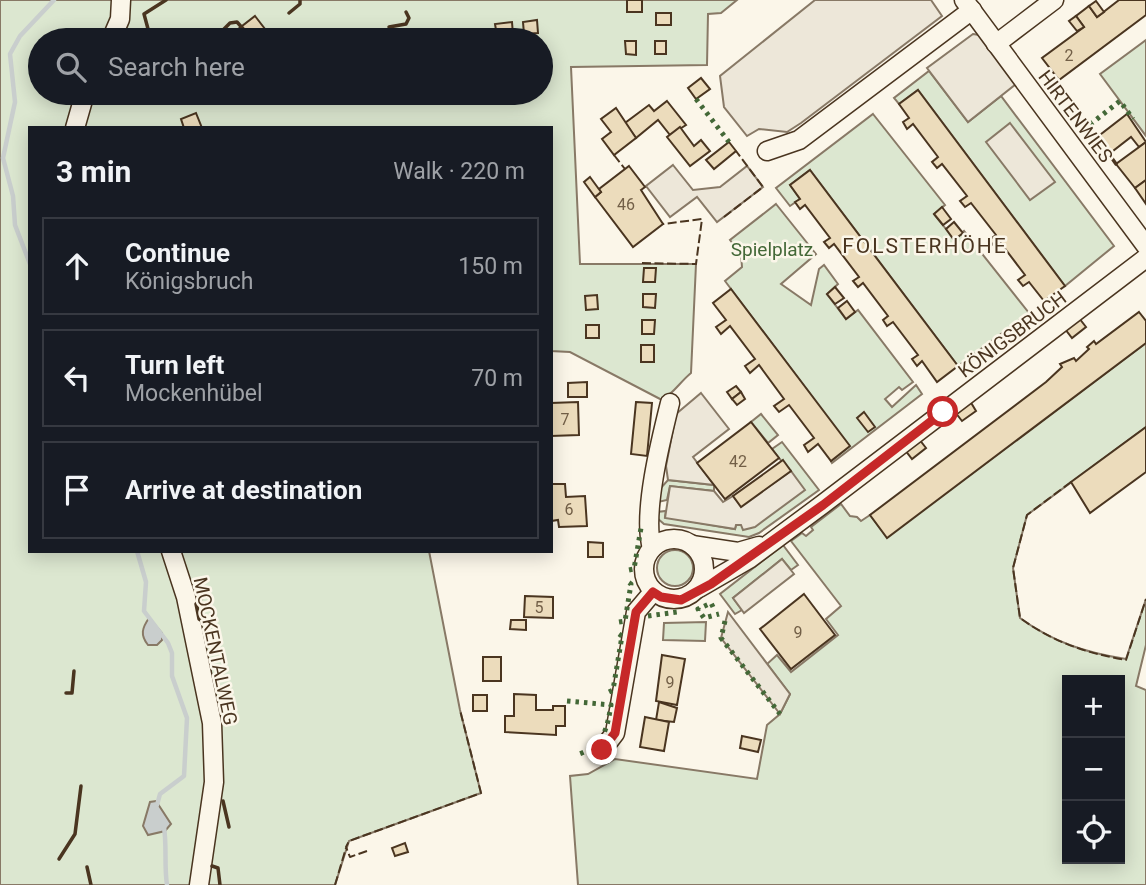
<!DOCTYPE html>
<meta charset="utf-8">
<style>
body{margin:0;font-family:Roboto,sans-serif;background:#242831;color:#f1f3f6}
.controls{position:absolute;right:21px;bottom:21px;display:grid;overflow:hidden;border-radius:0px;box-shadow:0 4px 18px #0003}
.controls button{width:63px;height:63px;display:grid;place-items:center;padding:0;border:0;border-bottom:2px solid #363941;background:#171b24;color:#f1f3f6;font:35px sans-serif}
.stop{position:absolute;width:21px;height:21px;margin:-16px;border:5px solid #c62828;border-radius:50%;background:#fff}
.stop.end{background:#c62828;border-color:#fff;box-shadow:0 2px 7px #0008}
.list{margin:0;padding:0;list-style:none}
h2{display:flex;justify-content:space-between;align-items:center;height:91px;margin:0;padding:0 28px;font-size:30px}
h2 small{font-size:23px;font-weight:400;color:#9ea1a6}
.list li{display:grid;grid-template-columns:46px 1fr auto;gap:21px;align-items:center;box-sizing:border-box;height:98px;margin:0 14px 14px;padding:0 14px;border:2px solid #363941;border-radius:0px}
.list b{display:block;font-size:26px;white-space:nowrap}
.list p{margin:0;font-size:23px;white-space:nowrap;color:#9ea1a6}
.list em{font-size:23px;font-style:normal;color:#9ea1a6}
.icon{flex:none;width:38px;height:38px;fill:none;stroke:currentColor;stroke-width:2;stroke-linecap:round;stroke-linejoin:round}
.map{position:relative;flex:none;width:1146px;height:885px;overflow:hidden}
.search{position:absolute;background:#171b24;box-shadow:0 4px 18px #0003;left:28px;top:28px;width:525px;height:77px;display:flex;align-items:center;gap:18px;box-sizing:border-box;padding:0 24px;border-radius:38px;color:#9ea1a6;font-size:26px}
.panel{position:absolute;background:#171b24;box-shadow:0 4px 18px #0003;left:28px;top:126px;width:525px;height:427px;border-radius:0px}
.map>svg:first-child{display:block}
</style>
<div class="map">
<svg width="1146" height="885" viewBox="0 0 1146 885">
<rect width="100%" height="100%" fill="#fbf6e9"/>
<g fill="#dce7d0" stroke="#887966" stroke-width="2" fill-rule="evenodd">
<path d="M0,0h737l-16,13 -13,1 -1,51 -136,2 9,197h116l-5,109c-11,9 -17,20 -29,27l-92,-48 -19,-1v-223h-521v423h399l31,159 21,83 -132,48 -14,44h-335zM40,40h501v53h-501z"/>
<path d="M1146,40v96l-46,-62z"/>
<path d="M929,71l39,51 33,-26 113,150 -49,40 -147,-196 -19,14 -5,-6z"/>
<path d="M873,114l72,91 -11,9 20,25 10,-8 65,82 -71,53 -148,-196 -20,15 10,14 -10,7 -14,-18z"/>
<path d="M776,204l40,50 -35,30 30,21 8,-36 5,-4 14,19 -11,10 19,25 12,-9 55,72 -11,8 -3,-3 -14,12 7,8 24,-22 6,9 -90,69 -1,-2 18,-15 -124,-165 17,-14 -1,-13 -11,-14z"/>
<path d="M1146,343v84l-119,88 -14,53 7,50c33,24 66,35 106,41l20,-60v46l-10,41 10,4v195h-568l-8,-109 18,-2 27,-15 142,20 10,-54 13,-11 10,-20 -23,-30 10,-9 14,17 47,-37 -12,-16 15,-13 -50,-65 11,-8 4,3 7,-6 -2,-3 30,-23 9,12 7,1 4,4 9,-6 17,22zM1067,680h53v179h-53z"/>
<path d="M761,414l17,21 -10,8 -17,-21z"/>
<path d="M782,442l37,48 -60,43 -10,4 -85,-13 -7,-6v-6l9,-1 -1,6 70,12 1,-4 68,-35 -32,-41z"/>
<path d="M668,480l46,5v6l-44,-5 -3,14 -9,2 1,-12z"/>
<path d="M783,545l15,20 -7,5 -9,-11 -49,39 9,12 -7,4 -15,-20z"/>
<circle cx="675" cy="568" r="18"/>
<path d="M706,622l-1,19 -42,-1 1,-17z"/>
</g>
<g fill="#ede7d9" stroke="#887966" stroke-width="2">
<path d="M815,0h116l11,16 -141,107 -14,9 -28,-3 -12,7 -23,-29 -4,-31z"/>
<path d="M973,34l6,1 37,49 -48,38 -41,-54z"/>
<path d="M1010,123l45,59 -25,18 -44,-58z"/>
<path d="M673,165l20,25 27,-3 27,-21 16,21 -46,35 -20,-25 -27,20 -24,-31z"/>
<path d="M701,393l28,36 -36,28 21,28 -46,-5 -2,-14 10,-52z"/>
<path d="M791,471l14,19 -50,37 -12,3 -2,-5h-5l-1,4 -70,-11 5,-32 44,5 9,11 10,-6 8,10z"/>
<path d="M782,559l12,15 -50,39 -11,-15z"/>
<path d="M728,612l62,82 -10,20 -59,-76z"/>
</g>
<g fill="#c9cecd" stroke="#887966" stroke-width="2">
<path d="M149,618l13,15v7l-5,5h-9c-8,-10 -6,-17 1,-27z"/>
<path d="M156,801l15,23 -6,7 -17,4 -5,-9 7,-24z"/>
</g>
<g fill="none" stroke-linecap="round" stroke-linejoin="round">
<g stroke="#c9cecd" stroke-width="4.5">
<path d="M30,264l-15,-39 -2,-29 -10,-38 12,-56 -5,-48 10,-18 34,-36"/>
<path d="M137,551l9,31 -2,29 24,32 4,10v23l15,42 -3,58 -24,18 -3,11"/>
<path d="M164,827c3,20 0,38 3,58"/>
</g>
</g>
<g fill="#ecdcbc" stroke="#4a3520" stroke-width="2">
<rect x="627" y="0" width="15" height="12"/>
<path d="M1119,0h27v15l-87,65 -17,-22 42,-31 -8,-11 13,-10 8,11z"/>
<path d="M1096,1l8,11 -7,5 -8,-11z"/>
<rect x="656" y="13" width="15" height="12"/>
<path d="M255,16l10,13 -10,7 3,4h-13l-8,-10z"/>
<path d="M1076,16l8,11 -7,4 -8,-10z"/>
<path d="M537,20l1,13 -14,1 -1,-12z"/>
<path d="M512,22l1,13 -16,1 -2,-12z"/>
<path d="M625,41h11v14l-10,-1z"/>
<rect x="655" y="41" width="11" height="13"/>
<path d="M701,78l9,11 -14,10 -8,-11z"/>
<path d="M918,90l147,196 -21,15 -15,-19 -6,4 -5,-6 7,-5 -25,-33 -6,4 -5,-6 7,-5 -25,-32 -6,4 -5,-6 7,-5 -25,-32 -5,4 -5,-6 6,-5 -25,-33 -6,5 -4,-7 6,-4 -10,-14z"/>
<path d="M667,101l19,24 -16,10 -12,-15 -22,18 -11,-15 24,-18 5,6z"/>
<path d="M616,108l20,30 -22,17 -12,-16 9,-7 -10,-13z"/>
<path d="M196,113l6,15h-18l-3,-9z"/>
<path d="M1127,114l19,28 -7,5 -8,-10 -22,17 -13,-16z"/>
<path d="M680,127l14,19 7,-6 9,11 -20,15 -23,-29z"/>
<path d="M729,142l7,9 -22,18 -8,-9z"/>
<path d="M1146,142v38l-11,8 -19,-24z"/>
<path d="M629,166l16,21 -4,3 22,34 -30,23 -38,-50 6,-5 -2,-3z"/>
<path d="M810,170l148,196 -21,16 -15,-21 -5,5 -5,-7 6,-4 -25,-33 -6,4 -4,-6 5,-4 -25,-33 -5,4 -5,-6 6,-4 -25,-33 -5,4 -5,-6 6,-4 -25,-33 -5,4 -5,-7 5,-3 -10,-14z"/>
<path d="M590,177l11,15 -6,5 -11,-15z"/>
<path d="M1146,180v24l-11,-16z"/>
<path d="M942,207l9,12 -8,6 -9,-11z"/>
<path d="M954,222l9,11 -9,7 -8,-11z"/>
<path d="M644,268h12l-1,14h-12z"/>
<path d="M835,287l9,11 -9,6 -8,-10z"/>
<path d="M731,289l119,157 -19,15 -13,-17 -10,8 -4,-7 10,-7 -25,-33 -10,7 -5,-6 10,-7 -25,-34 -9,8 -5,-7 10,-7 -25,-33 -9,8 -5,-7 10,-7 -13,-17z"/>
<path d="M643,294h13l-1,14 -12,-1z"/>
<path d="M597,295l1,14 -12,1 -1,-14z"/>
<path d="M847,301l8,11 -9,7 -8,-11z"/>
<path d="M1139,312l7,9v22l-259,195 -17,-23 176,-133 16,-15 -2,-3 14,-6 2,3 13,-12 -2,-2 7,-6 2,3z"/>
<path d="M1079,318l7,9 -14,11 -7,-9z"/>
<path d="M642,320h13l-1,14h-12z"/>
<rect x="586" y="325" width="13" height="13"/>
<rect x="641" y="345" width="13" height="17"/>
<path d="M587,382v15h-19v-14z"/>
<path d="M736,386l5,6 -9,7 -5,-7z"/>
<path d="M741,392l4,7 -8,6 -5,-6z"/>
<path d="M970,401l6,10 -14,10 -7,-9z"/>
<path d="M578,402l1,33 -28,1v-33z"/>
<path d="M636,402l16,1 -5,53 -16,-2z"/>
<path d="M864,412l11,15 -7,5 -11,-14z"/>
<path d="M751,422l28,36 -54,41 -28,-36z"/>
<path d="M1146,427v45l-56,41 -19,-31z"/>
<path d="M919,439l7,9 -14,11 -7,-9z"/>
<path d="M783,460l8,11 -50,36 -8,-11z"/>
<path d="M551,484h14l1,13 19,-1 2,30 -28,1 -1,-7 -7,1z"/>
<path d="M588,542l15,1v14h-15z"/>
<path d="M804,594l31,41 -44,34 -31,-40z"/>
<path d="M525,596l28,1v21l-29,-1z"/>
<path d="M511,620h15v10l-16,-1z"/>
<path d="M662,655l23,4 -8,46 -21,-4z"/>
<rect x="483" y="657" width="18" height="24"/>
<path d="M514,694l22,1v15h17v-4h12v20h-9v9l-51,-3v-16h9z"/>
<rect x="473" y="695" width="14" height="16"/>
<path d="M659,702l18,6 -3,14 -18,-2z"/>
<path d="M645,717l24,5 -5,29 -24,-4z"/>
<path d="M742,736l19,4 -3,12 -18,-4z"/>
<path d="M405,843l3,9 -13,4 -3,-8z"/>
</g>
<g fill="none" stroke-linecap="round" stroke-linejoin="round">
<g stroke="#4a3520" stroke-width="21">
<g id="minor">
<path d="M964,0l182,246"/>
<path d="M111,40l9,-21 1,-19"/>
<path d="M996,44l58,-44"/>
<path d="M75,128l10,-35"/>
<path d="M767,151l32,-11 173,-130"/>
<circle cx="674" cy="569" r="30"/>
<path d="M692,545l46,7 21,-6"/>
<path d="M652,548c-10,-34 9,-109 18,-145"/>
<path d="M171,551l15,46 26,126 2,59 -15,103"/>
<path d="M699,588l50,-29 74,-55 323,-246"/>
<path d="M602,750l13,-17 21,-121 17,-20"/>
</g>
</g>
<use href="#minor" stroke="#fbf6e9" stroke-width="18"/>
<g stroke="#436837" stroke-width="5" stroke-dasharray="3.5 5" stroke-linecap="butt">
<path d="M696,99l33,43"/>
<path d="M1096,138l-8,-12 32,-25 13,18"/>
<path d="M629,570l5,-1 7,-41"/>
<path d="M713,607l-2,-4 -13,6 6,9 15,-4"/>
<path d="M648,616l29,-4"/>
<path d="M725,621l-4,17 59,76"/>
<path d="M619,622l6,-1 6,-37 -3,-2"/>
<path d="M609,692l4,-2 9,-54 -3,-2"/>
<path d="M567,701l44,4c-4,24 -7,40 -32,49"/>
</g>
<g stroke="#4a3520" stroke-width="2" stroke-dasharray="9 3.5" stroke-linecap="butt">
<path d="M614,155l11,14"/>
<path d="M724,217l39,-30 -27,-36"/>
<path d="M642,263l54,1 6,-45 -39,5"/>
<path d="M1071,482l-44,33 -14,53 7,50c33,24 66,35 106,42l20,-61"/>
<path d="M367,851l-17,6 -4,-10 3,-6 132,-48 -21,-83"/>
<path d="M335,885l11,-37"/>
</g>
<g stroke="#4a3520" stroke-width="3.5">
<path d="M289,13l11,-9v-4"/>
<path d="M389,27l17,-3 3,-6 -3,-6"/>
<path d="M151,40l-7,-26 22,-14"/>
<path d="M213,40l17,-17 7,-1 8,9 -9,7 -6,-1 -5,3"/>
<path d="M1109,154l7,10"/>
<path d="M206,594l-10,10 3,15 11,7"/>
<path d="M66,693h6l2,-22"/>
<path d="M223,801l6,26"/>
<path d="M59,859l16,-25 6,-48"/>
<path d="M212,866l6,2 2,17"/>
<path d="M87,867l4,18"/>
</g>
</g>
<g fill="none" stroke-linecap="round" stroke-linejoin="round">
<path stroke="#c62828" stroke-width="9" d="M602,750l13,-17 21,-121 17,-20 8,5 20,3 30,-16 112,-79 120,-93"/>
</g>
<g text-anchor="middle" stroke-width="5" stroke-linejoin="round" paint-order="stroke">
<g font-size="16" fill="#725f47">
<text x="1069" y="61">2</text>
<text x="626" y="210">46</text>
<text x="565" y="425">7</text>
<text x="738" y="467">42</text>
<text x="569" y="515">6</text>
<text x="539" y="613">5</text>
<text x="798" y="638">9</text>
<text x="670" y="688">9</text>
</g>
<g font-size="19" fill="#4a3520" stroke="#fbf6e9">
<text transform="translate(1076 116) rotate(53)" y="7">HIRTENWIES</text>
<text transform="translate(1012 334) rotate(-37)" y="7">KÖNIGSBRUCH</text>
<text transform="translate(216 651) rotate(78)" y="7">MOCKENTALWEG</text>
</g>
<g font-size="19" fill="#436837" stroke="#fbf6e9">
<text x="772" y="256">Spielplatz</text>
</g>
<g font-size="21" letter-spacing="2" fill="#4a3520" stroke="#fbf6e9">
<text x="925" y="253">FOLSTERHÖHE</text>
</g>
</g>
</svg>
<div class="controls">
<button>+</button>
<button>−</button>
<button><svg class="icon" aria-label="locate" viewBox="0 0 24 24"><circle cx="12" cy="12" r="6"/><path d="M12 2v4M12 18v4M2 12h4M18 12h4"/></svg></button>
</div>
<div class="stop" style="left:943px;top:412px"></div>
<div class="stop end" style="left:602px;top:750px"></div>
<div class="search"><svg class="icon" aria-label="search" viewBox="0 0 24 24"><circle cx="10" cy="10" r="6"/><path d="M15 15l6 6"/></svg>Search here</div>
<section class="panel">
<h2>3 min<small>Walk · 220 m</small></h2>
<ul class="list">
<li><svg class="icon" aria-label="ahead" viewBox="0 0 24 24"><path d="M12 20V5M6 11l6-6 6 6"/></svg><div><b>Continue</b><p>Königsbruch</p></div><em>150 m</em></li>
<li><svg class="icon" aria-label="left" viewBox="0 0 24 24"><path d="M17 20v-9H6M10 6l-5 5 5 5"/></svg><div><b>Turn left</b><p>Mockenhübel</p></div><em>70 m</em></li>
<li><svg class="icon" aria-label="arrive" viewBox="0 0 24 24"><path d="M6 21V4h12l-3 4 3 4H6"/></svg><div><b>Arrive at destination</b></div></li>
</ul>
</section>
</div>
